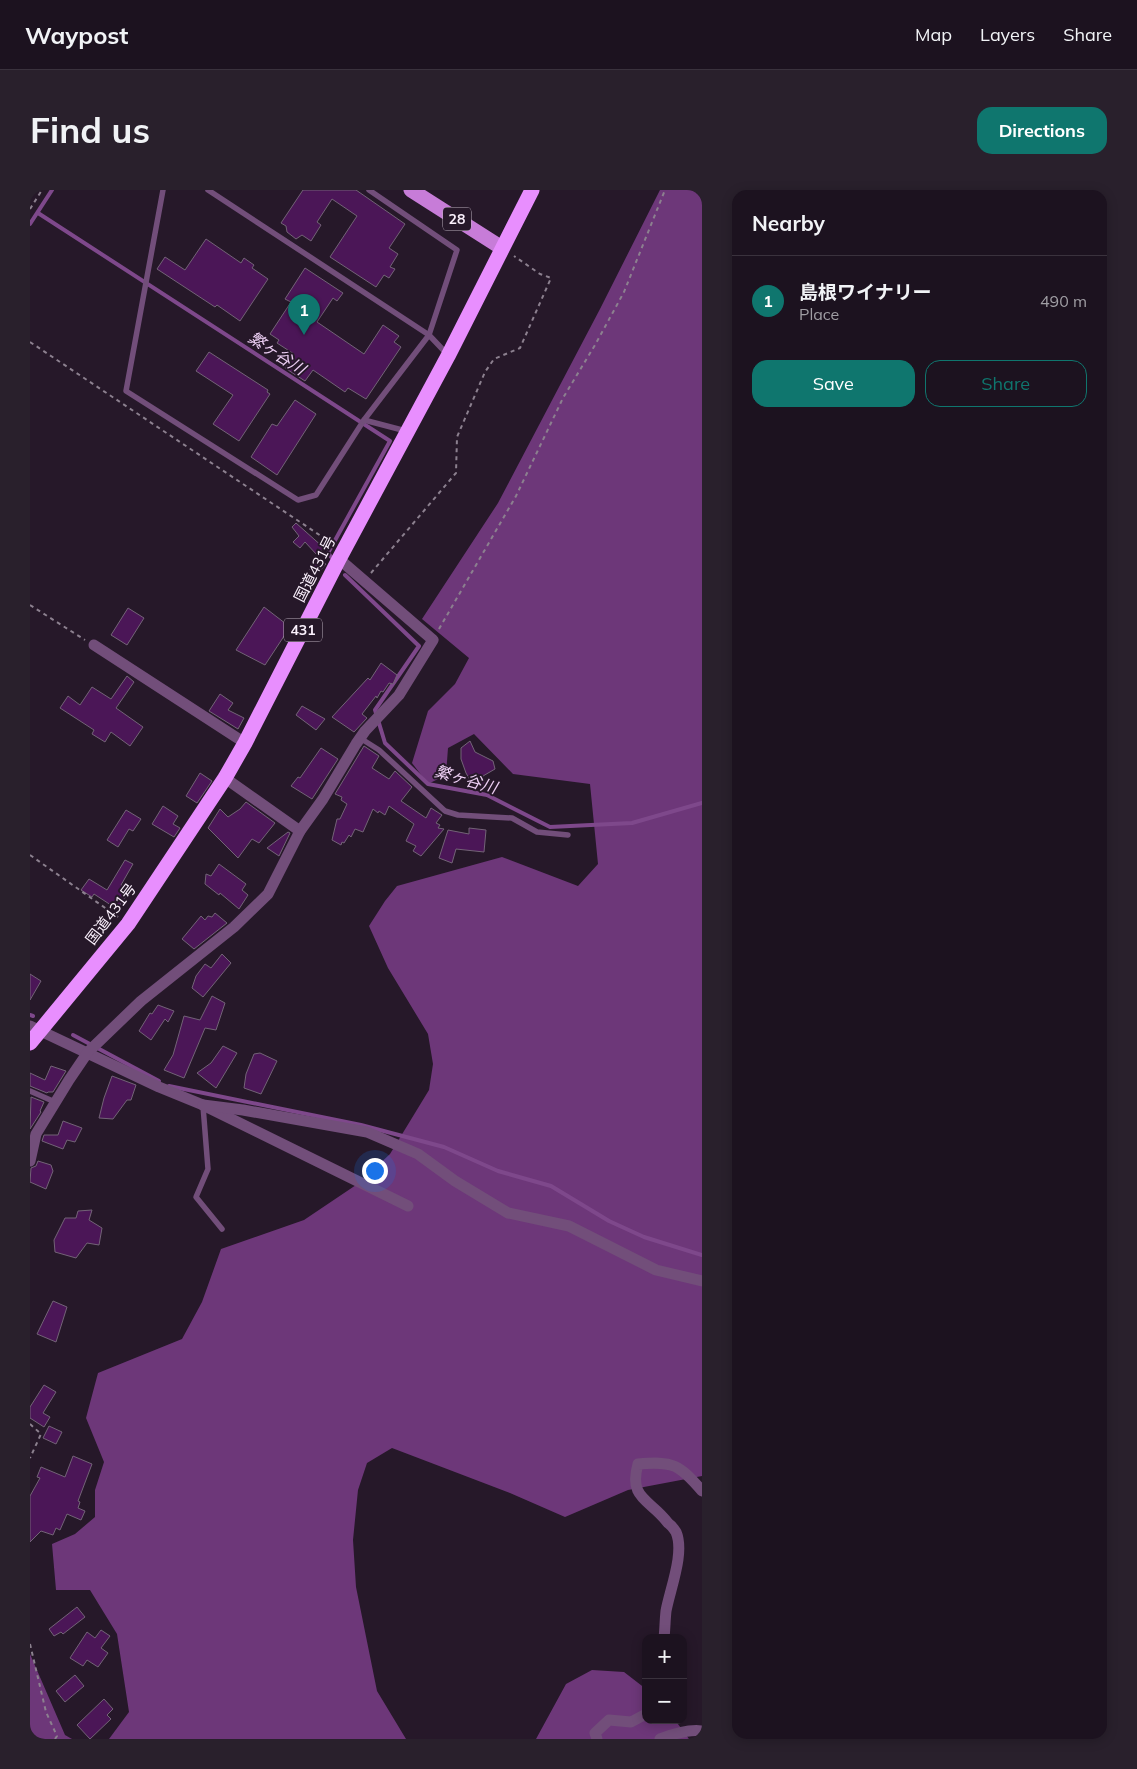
<!DOCTYPE html>
<meta charset="utf-8">
<style>
body{margin:0;font-family:Mulish,"Noto Sans JP",sans-serif;background:#29202c;color:#f1f3f6}
.controls{position:absolute;right:15px;bottom:15px;display:grid;overflow:hidden;border-radius:10px;box-shadow:0 2px 12px #0003}
.controls button{width:45px;height:45px;display:grid;place-items:center;padding:0;border:0;border-bottom:1px solid #3a323d;background:#1c121f;color:#f1f3f6;font:25px sans-serif}
.you{position:absolute;left:344px;top:980px;width:18px;height:18px;margin:-12px;border:4px solid #fff;border-radius:50%;background:#1a73e8;box-shadow:0 0 0 8px #1a73e833}
.badge{display:grid;place-items:center;width:32px;height:32px;border-radius:50%;background:#0f766e;color:#fff;font-size:16px;font-weight:700}
.pin{position:absolute;translate:-50% -41px;filter:drop-shadow(0 1px 2px #0008)}
.pin::after{content:'';position:absolute;top:26px;width:18px;height:15px;background:inherit;clip-path:polygon(0 0,100% 0,50% 100%)}
.list{margin:0;padding:0;list-style:none}
h2{display:flex;justify-content:space-between;align-items:center;height:65px;margin:0;padding:0 20px;font-size:21px}
h2 small{font-size:16px;font-weight:400;color:#a09ea4}
.list li{display:grid;grid-template-columns:32px 1fr auto;gap:15px;align-items:center;box-sizing:border-box;height:90px;padding:0 20px;border-top:1px solid #3a323d}
.list b{display:block;font-size:19px;white-space:nowrap}
.list p{margin:0;font-size:16px;white-space:nowrap;color:#a09ea4}
.list em{font-size:16px;font-style:normal;color:#a09ea4}
.actions{display:flex;gap:10px;padding:15px 20px}
.actions a{flex:1;padding:11px 0;border:1px solid #0f766e;border-radius:15px;text-align:center;font-size:18px;color:#0f766e}
.actions .main{background:#0f766e;color:#fff}
.map{position:relative;flex:none;width:672px;height:1549px;overflow:hidden;border-radius:15px}
header{display:flex;align-items:center;gap:30px;box-sizing:border-box;height:70px;padding:0 25px;background:#1c121f;border-bottom:1px solid #3a323d}
header strong{font-size:24px}
nav{display:flex;gap:28px;margin-inline-start:auto;font-size:18px}
.intro{display:flex;align-items:center;justify-content:space-between;box-sizing:border-box;height:120px;padding:0 30px}
h1{margin:0;font-size:35px}
.button{padding:12px 22px;border-radius:15px;background:#0f766e;color:#fff;font-size:18px;font-weight:700}
main{display:flex;gap:30px;padding:0 30px}
aside{flex:1;background:#1c121f;border-radius:15px;box-shadow:0 2px 12px #0003}
.map>svg:first-child{display:block}
</style>
<header>
<strong>Waypost</strong>
<nav><a>Map</a><a>Layers</a><a>Share</a></nav>
</header>
<div class="intro"><h1>Find us</h1><a class="button">Directions</a></div>
<main>
<div class="map">
<svg width="672" height="1549" viewBox="0 0 672 1549">
<rect width="100%" height="100%" fill="#261829"/>
<g fill="#6d3779">
<path d="M630,0h42v1286l-74,14 -63,27 -55,-24 -118,-45 -25,15 -9,27 -5,50 3,47 21,104 29,48h-297l20,-27 -12,-78 -27,-44h-34l-4,-46 23,-10 20,-17v-27l9,-28 -18,-44 12,-45 84,-34 20,-37 19,-53 83,-29 55,-37 31,-29 39,-64 4,-26 -5,-30 -40,-66 -19,-42 16,-25 12,-15 105,-29 76,29 20,-22 -8,-80 -77,-10 -39,-40 -26,14 -2,27 -18,9 -16,-21 16,-52 27,-27 14,-26 -47,-39 76,-116 102,-194z"/>
<path d="M0,1464l35,81 7,4h-42z"/>
<path d="M562,1480l32,2 22,17v31h29l14,19h-153l30,-55z"/>
</g>
<g fill="none" stroke-linecap="round" stroke-linejoin="round">
<g stroke="#7e488b" stroke-width="4">
<path d="M8,23l352,228 -62,112 4,5"/>
<path d="M0,34l22,-34"/>
<path d="M315,385l74,71 -44,64 10,33 43,41 59,11 63,32 82,-4 70,-20"/>
<path d="M0,825l3,1"/>
<path d="M43,845l86,46"/>
<path d="M139,896l192,39 83,22 54,24 53,15 58,35 35,16 58,18"/>
</g>
</g>
<g fill="#4b1657" stroke="#736377">
<path d="M273,0h53l49,34 -16,24 9,6 -8,13 5,2 -6,9 -5,-3 -8,12 -46,-30 27,-41 -25,-17 -15,23 4,3 -10,16 -9,-6 -6,4 -9,-7 -1,-6 -5,-3z"/>
<path d="M176,49l35,24 3,-5 10,7 -2,3 16,11 -28,42 -23,-16 -2,2 -58,-38 8,-12 20,13z"/>
<path d="M275,78l38,25 -6,8 -4,-3 -16,24 47,32 19,-29 16,11 -5,6 7,5 -35,52 -18,-11 -3,4 -32,-22 -8,11 -20,-13 9,-14 -17,-11 2,-3 -9,-6 21,-32 -6,-3z"/>
<path d="M179,162l59,38 -1,2 3,2 -31,47 -26,-17 20,-29 -37,-24z"/>
<path d="M265,210l21,14 -39,61 -26,-18 21,-33 5,2z"/>
<path d="M266,333l28,25 -7,7 -12,-13 -5,6 -7,-6 6,-6 -7,-9z"/>
<path d="M289,368l7,6 -10,11 -7,-6z"/>
<path d="M234,417l26,20 -25,38 -29,-15z"/>
<path d="M98,418l16,10 -17,27 -16,-10z"/>
<path d="M351,473l16,12 -4,9 -4,-1 -6,9 -2,-1 -4,7 -1,-2 -14,18 5,4 -13,14 -22,-15 36,-39 2,2z"/>
<path d="M97,486l7,6 -18,26 27,19 -13,19 -19,-14 -6,10 -13,-8 2,-4 -34,-22 8,-12 12,9 12,-18 19,12z"/>
<path d="M190,504l13,9 -5,7 16,8 -6,11 -29,-18z"/>
<path d="M272,516l23,13 -9,11 -20,-15z"/>
<path d="M440,551l5,11 18,9 2,8 -12,7 2,9 -11,2 -8,-14 -5,-14v-11z"/>
<path d="M334,556l15,10 -7,12 17,11 6,-8 17,16 -11,14 25,17 5,-10 11,7 -6,8 4,2 -2,3 6,1 -23,27 -8,-5 3,-5 -10,-5 8,-17 -25,-18 -4,9 -6,-4 -1,2 -5,-4 -10,23 -8,-3 -4,8 -2,-2 -5,8 -2,-1 -1,3 -9,-5 5,-21h3l7,-15 -6,-4 1,-3 -7,-3z"/>
<path d="M291,558l17,11 -26,40 -21,-13 7,-9 2,1z"/>
<path d="M170,583l12,8 -15,22 -11,-7z"/>
<path d="M216,612l29,21 -16,20 -7,-4 -14,19 -30,-30 12,-19 8,8 12,-8z"/>
<path d="M133,616l15,10 -5,8 7,4 -6,9 -22,-13z"/>
<path d="M96,620l15,9 -8,12 -4,-2 -11,18 -11,-7z"/>
<path d="M439,638l17,2 -2,22 -28,-3 -4,14 -13,-5 9,-28 21,4z"/>
<path d="M258,642l2,1 -11,23 -12,-8z"/>
<path d="M95,670l8,4 -12,21 9,6 -13,18 -23,-15 -2,3 -11,-7 8,-11 18,11z"/>
<path d="M189,674l27,20 -4,6 6,5 -9,14 -19,-16 -1,2 -14,-11 1,-10 5,2z"/>
<path d="M185,723l12,10 -33,26 -12,-10 19,-23 4,4 3,-4 4,1z"/>
<path d="M192,764l9,9 -28,34 -11,-9 4,-12 9,-12 6,4z"/>
<path d="M0,784l11,7 -11,19z"/>
<path d="M182,806l13,7 -9,27 -11,-2 -21,50 -20,-8 9,-15 11,-39 16,4z"/>
<path d="M128,815l16,6 -6,11 -3,-3 -14,21 -12,-9 11,-18 2,1z"/>
<path d="M193,856l14,7 -21,35 -19,-15 14,-10z"/>
<path d="M230,863l17,8 -16,33 -17,-6 2,-14 8,-20z"/>
<path d="M21,876l15,5 -13,21h-5l-1,1 -17,-7v-13l15,7z"/>
<path d="M82,886l24,9 -5,15h-4l-14,19 -14,-1 5,-20z"/>
<path d="M1,907l13,5 -4,9 1,1 -11,17z"/>
<path d="M33,931l19,7 -7,14 -8,-2 -4,9 -21,-8 2,-6h14z"/>
<path d="M8,971l13,4 2,6 -7,18 -16,-7 1,-14 5,-2z"/>
<path d="M62,1020l-3,10 13,8 -3,17 -12,-2 -11,15 -21,-6 -1,-12 11,-22h11l2,-7z"/>
<path d="M23,1111l14,6 -11,35 -19,-8z"/>
<path d="M14,1195l12,7 -13,21 7,4 -6,10 -14,-9v-11z"/>
<path d="M19,1236l13,6 -6,12 -13,-6z"/>
<path d="M43,1266l19,8 -14,37 2,1 -2,6 7,3 -4,9 -14,-6 -7,16 -4,-2 -3,7 -12,-4 -11,11v-46l10,-18 -3,-1 4,-10 24,10z"/>
<path d="M47,1417l8,10 -22,17 -2,-2 -7,4 -5,-7z"/>
<path d="M71,1440l9,6 -9,12 7,5 -10,14 -11,-7 -4,6 -13,-8 17,-26 8,6z"/>
<path d="M45,1485l9,11 -19,16 -9,-11z"/>
<path d="M74,1509l9,10 -6,6 4,4 -21,20 -13,-14z"/>
</g>
<g fill="none" stroke-linecap="round" stroke-linejoin="round">
<g stroke="#8c808f" stroke-width="2" stroke-dasharray="4 4" stroke-linecap="butt">
<path d="M0,19l12,-19"/>
<path d="M0,152l303,202"/>
<path d="M341,383l85,-100 1,-36 28,-65 9,-13 26,-11 31,-70 -11,-4 -26,-18"/>
<path d="M0,415l55,35"/>
<path d="M409,439l77,-133 47,-98 32,-53 29,-53 41,-102"/>
<path d="M0,665l88,62"/>
<path d="M0,1234l11,10 -11,24"/>
<path d="M0,1454l16,68 11,24 -2,3"/>
</g>
<g stroke="#724e7a" stroke-width="5.5">
<path d="M133,0l-37,201 172,109 18,-5 48,-75 65,-85 28,-85 -88,-60"/>
<path d="M178,0l221,145 18,19"/>
<path d="M334,230l42,11"/>
<path d="M330,548l19,12 66,61 13,4 54,3 25,14 31,3"/>
<path d="M0,901l25,11"/>
<path d="M173,916l5,63 -12,28 26,32"/>
</g>
<g stroke="#724e7a" stroke-width="11">
<path d="M64,455l151,98"/>
<path d="M195,588l75,53"/>
<path d="M0,836l129,61 44,18 205,101"/>
<path d="M173,915l40,5 124,22 51,22 37,27 53,32 61,13 87,44 46,11"/>
<path d="M0,971l6,-27 33,-54 19,-28 53,-51 93,-74 34,-33 32,-63 23,-32 33,-55 9,-13 34,-36 34,-55 -94,-81"/>
<path d="M634,1448c1,-9 1,-18 2,-27 4,-22 19,-58 10,-79 -2,-3 -5,-7 -8,-9 -18,-24 -40,-24 -30,-59 35,-3 41,0 64,27"/>
<path d="M567,1549l-2,-6 14,-13 22,2 15,-8"/>
<path d="M630,1549c13,-5 28,-10 42,-8"/>
</g>
<path stroke="#c77cd8" stroke-width="15" d="M381,0l91,58"/>
<path stroke="#e88efe" stroke-width="15" d="M0,853l98,-119 97,-146 20,-35 94,-184 109,-203 84,-166"/>
</g>
<g text-anchor="middle" stroke-width="4" stroke-linejoin="round" paint-order="stroke">
<g fill="#261829" stroke="#baafbd" stroke-width="1">
<rect x="413" y="17.5" width="28" height="23" rx="4"/>
<rect x="254" y="428.5" width="38" height="23" rx="4"/>
</g>
<g font-size="14" font-weight="bold" fill="#faf0fc">
<text x="427" y="34">28</text>
<text x="273" y="445">431</text>
</g>
<g font-size="15" fill="#faf0fc" stroke="#261829">
<text transform="translate(285 379) rotate(-63)" y="5">国道431号</text>
<text transform="translate(81 724) rotate(-53)" y="5">国道431号</text>
</g>
<g font-size="16" font-style="italic" fill="#edcff4" stroke="#261829">
<text transform="translate(247 163) rotate(33)" y="6">繁ヶ谷川</text>
<text transform="translate(436 589) rotate(16)" y="6">繁ヶ谷川</text>
</g>
</g>
</svg>
<div class="controls">
<button>+</button>
<button>−</button>
</div>
<div class="you"></div>
<div class="pin badge" style="left:274px;top:145px">1</div>
</div>
<aside>
<h2>Nearby<small></small></h2>
<ul class="list">
<li><span class="badge">1</span><div><b>島根ワイナリー</b><p>Place</p></div><em>490 m</em></li>
</ul>
<div class="actions"><a class="main">Save</a><a>Share</a></div>
</aside>
</main>
